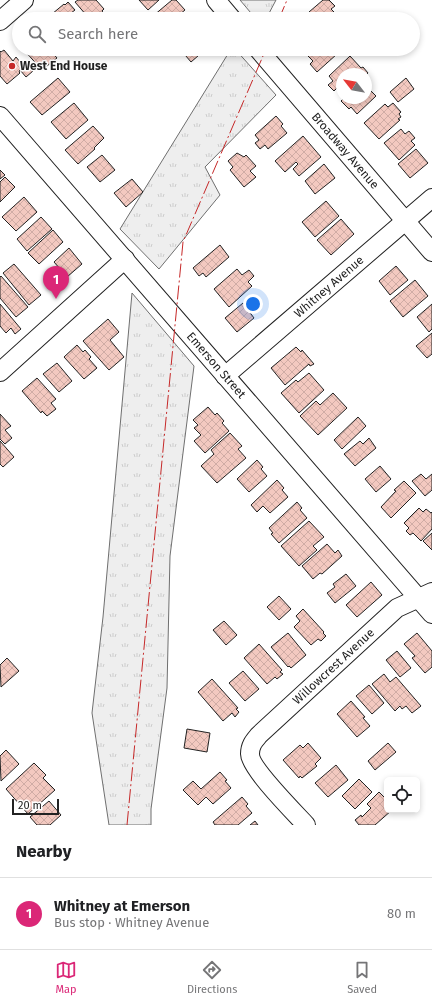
<!DOCTYPE html>
<meta charset="utf-8">
<style>
body{margin:0;font-family:"Fira Sans",sans-serif;background:#f6f6f6;color:#202124}
.controls{position:absolute;right:12px;bottom:12px;display:grid;overflow:hidden;border-radius:6px;box-shadow:0 2px 6px #0003}
.controls button{width:36px;height:36px;display:grid;place-items:center;padding:0;border:0;border-bottom:1px solid #e0e0e0;background:#fff;color:#202124;font:20px sans-serif}
.compass{position:absolute;left:336px;top:68px;width:36px;height:36px;border-radius:50%;background:#fff;box-shadow:0 2px 6px #0003;rotate:301deg}
.scale{position:absolute;left:12px;bottom:10px;width:47px;box-sizing:border-box;padding-left:4px;border:2px solid #222;border-top:0;font-size:11px;line-height:14px;white-space:nowrap;color:#222;-webkit-text-stroke:3px #fff;paint-order:stroke}
.you{position:absolute;left:253px;top:304px;width:14px;height:14px;margin:-10px;border:3px solid #fff;border-radius:50%;background:#1a73e8;box-shadow:0 0 0 6px #1a73e833}
.badge{display:grid;place-items:center;width:26px;height:26px;border-radius:50%;background:#db2777;color:#fff;font-size:13px;font-weight:700}
.pin{position:absolute;translate:-50% -33px;filter:drop-shadow(0 1px 2px #0008)}
.pin::after{content:'';position:absolute;top:21px;width:14px;height:12px;background:inherit;clip-path:polygon(0 0,100% 0,50% 100%)}
.list{margin:0;padding:0;list-style:none}
h2{display:flex;justify-content:space-between;align-items:center;height:52px;margin:0;padding:0 16px;font-size:17px}
h2 small{font-size:13px;font-weight:400;color:#757577}
.list li{display:grid;grid-template-columns:26px 1fr auto;gap:12px;align-items:center;box-sizing:border-box;height:72px;padding:0 16px;border-top:1px solid #e0e0e0}
.list b{display:block;font-size:15px;white-space:nowrap}
.list p{margin:0;font-size:13px;white-space:nowrap;color:#757577}
.list em{font-size:13px;font-style:normal;color:#757577}
.icon{flex:none;width:22px;height:22px;fill:none;stroke:currentColor;stroke-width:2;stroke-linecap:round;stroke-linejoin:round}
.map{position:relative;flex:none;width:432px;height:825px;overflow:hidden}
.search{position:absolute;background:#fff;box-shadow:0 2px 6px #0003;left:12px;right:12px;top:12px;height:44px;display:flex;align-items:center;gap:10px;box-sizing:border-box;padding:0 14px;border-radius:22px;color:#757577;font-size:15px}
.sheet{height:124px;background:#fff}
nav{display:flex;justify-content:space-around;align-items:center;box-sizing:border-box;height:56px;border-top:1px solid #e0e0e0;background:#fff;font-size:11px;color:#757577}
nav a{display:grid;justify-items:center;gap:2px}
nav .on{color:#db2777}
.map>svg:first-child{display:block}
</style>
<div class="map">
<svg width="432" height="825" viewBox="0 0 432 825">
<defs>
<pattern id="grass-tufts" width="24" height="20" patternUnits="userSpaceOnUse"><rect width="24" height="20" fill="#eee"/><path d="M3 7l-1-3M5 7V3M7 7l1-3M15 17l-1-3M17 17v-4M19 17l1-3" fill="none" stroke="#ccc"/></pattern>
<pattern id="building-cross-hatch" width="8" height="8" patternUnits="userSpaceOnUse"><rect width="8" height="8" fill="#f3c9c0"/><path d="M0 0l8 8M0 8l8-8" fill="none" stroke="#d0aca5"/></pattern>
</defs>
<rect width="100%" height="100%" fill="#fff"/>
<g fill="url(#grass-tufts)" stroke="#6f6f6f">
<path d="M240,0h36l-10,19h-10z"/>
<path d="M231,49h4l41,46 -71,72 15,28 -61,74 -39,-40z"/>
<path d="M132,293l62,73 -24,190 -3,132 -16,121v16h-42l-17,-112 11,-96z"/>
</g>
<g fill="url(#building-cross-hatch)" stroke="#222">
<path d="M78,0h18l8,9 -2,2 6,8h-21l-1,-2 1,-1 -12,-14z"/>
<path d="M139,0h20l-11,10z"/>
<path d="M172,0h4l9,10 -5,4 5,5h-29l-3,-3z"/>
<path d="M323,0h6l6,6 -4,3 4,4 -7,6h-13l-6,-7z"/>
<path d="M68,2l7,8 -4,3 3,3 -3,3h-25l18,-15 1,1z"/>
<path d="M23,49h26l8,9 -15,12z"/>
<path d="M180,49h26l-15,13z"/>
<path d="M298,49h9l-5,4z"/>
<path d="M314,49h19l4,5 -20,18 -7,-8 3,-3 -6,-6z"/>
<path d="M4,50l9,11 3,-4 8,10 3,-2 6,6 -7,6 -6,-7 -1,2 1,1 -13,11 -7,-8v-25l1,1z"/>
<path d="M350,56l11,12 2,-1 5,6 -2,2 -24,-1v14l-2,2 -2,-3 -4,4 -6,-6 5,-4 -4,-5z"/>
<path d="M58,78l12,14 -28,23 -12,-13z"/>
<path d="M406,78l8,11 -16,13 -8,-10z"/>
<path d="M366,86l10,10 -19,18 -6,-7 -2,2 -8,-8 3,-3h22z"/>
<path d="M74,103l14,17 -22,19 -15,-17z"/>
<path d="M393,103l8,9 -2,2 2,3 -3,2 2,1 -21,19 -15,-16 21,-19 3,3z"/>
<path d="M276,116l7,8 -2,2 6,7 -19,16 -3,-4 -5,4 -5,-6 4,-3 -4,-5z"/>
<path d="M93,126l11,12 -10,10 1,1 -17,15 -13,-14z"/>
<path d="M401,129l4,5 4,-3 6,7 -4,3 4,4 -16,15 -15,-17z"/>
<path d="M303,136l18,21 -22,19 -6,-7 5,-5 -2,-2 -11,10 -10,-11z"/>
<path d="M416,149l12,14 -18,15 -12,-14z"/>
<path d="M237,153l7,4 2,-2 10,11 -6,5 6,6 -12,10 -14,-17 3,-3 -5,-6z"/>
<path d="M102,155l13,15 -15,12 -13,-15z"/>
<path d="M324,164l11,14 -20,16 -10,-13z"/>
<path d="M0,170l5,5 -5,4z"/>
<path d="M5,177l10,10 -15,15v-20z"/>
<path d="M132,179l11,13 -17,15 -12,-14z"/>
<path d="M24,197l13,15 -21,19 -14,-14z"/>
<path d="M326,201l13,15 -24,21 -13,-15z"/>
<path d="M41,217l11,12 -25,22 -10,-12z"/>
<path d="M341,219l13,15 -23,21 -14,-15z"/>
<path d="M53,230l10,12 -24,22 -11,-11z"/>
<path d="M220,245l9,12 -23,20 -3,-4 -4,3 -6,-8z"/>
<path d="M69,248l13,16 -15,13 -13,-15z"/>
<path d="M14,264l27,31 -12,10 -26,-32z"/>
<path d="M396,266l12,14 -18,15 -11,-14z"/>
<path d="M237,269l5,6 7,-5 5,6 -6,6 4,4 -23,21 -15,-18z"/>
<path d="M1,276l27,31 -12,10 -16,-19v-21z"/>
<path d="M415,280l13,16 -25,21 -13,-16z"/>
<path d="M243,303l11,15 -17,14 -12,-14z"/>
<path d="M0,304l21,25 -6,5 -4,-6 -5,5 -6,-7z"/>
<path d="M432,304v25l-3,3 -12,-15z"/>
<path d="M108,319l11,13 -9,8 14,17 -15,13 -26,-29z"/>
<path d="M432,333v21l-5,4 -11,-12z"/>
<path d="M77,345l6,7 2,-2 6,7 -2,2 8,9 -13,11 -20,-22z"/>
<path d="M296,347l5,5 1,-2 12,14 -4,2 -1,-2 -24,21 -14,-17z"/>
<path d="M57,363l15,18 -13,11 -16,-18z"/>
<path d="M309,373l15,17 -25,23 -18,-20 15,-13 2,2z"/>
<path d="M37,378l19,21 -5,4 5,6 -9,7 -5,-5 -1,2 -19,-22z"/>
<path d="M333,393l14,15 -29,27 -18,-19 16,-15 4,4z"/>
<path d="M208,407l7,8 2,-2 7,8 -2,2 7,8 -24,22 -11,-12 7,-6 -7,-7 4,-3 -5,-5z"/>
<path d="M0,414l11,12 -6,4 7,8 -7,6 -5,-5z"/>
<path d="M358,417l8,9 -24,23 -8,-9z"/>
<path d="M230,433l12,13 -4,3 8,9 -29,25 -16,-17 13,-12 -3,-4z"/>
<path d="M369,438l7,10 -21,18 -11,-12 16,-13 3,3z"/>
<path d="M0,441l14,16 -11,10 -3,-3z"/>
<path d="M257,460l6,7 -2,2 6,7 -18,16 -12,-13z"/>
<path d="M380,466l11,13 -15,13 -11,-13z"/>
<path d="M421,474l5,5 6,-5v16l-7,6 -13,-15z"/>
<path d="M277,480l7,8 -2,2 6,7 -18,16 -7,-7 -6,6 -6,-7z"/>
<path d="M404,481l12,12 -25,25 -10,-11 15,-16 -2,-1z"/>
<path d="M297,502l5,6 -2,2 7,8 -28,25 -8,-9 2,-1 -4,-5z"/>
<path d="M419,508l4,4 3,-3 5,4 1,-1v17l-11,12 -8,-8 -3,2 -4,-4 3,-3 -5,-5z"/>
<path d="M309,521l15,16 -11,9 4,4 -18,16 -18,-20z"/>
<path d="M432,533v17l-9,-9z"/>
<path d="M327,544l8,9 3,-3 4,6 -20,18 -2,-1 -7,6 -11,-13z"/>
<path d="M346,574l10,12 -21,17 -8,-10 8,-6 -2,-3z"/>
<path d="M371,582l11,13 -25,22 -11,-12z"/>
<path d="M279,596l12,13 -12,11 -12,-13z"/>
<path d="M303,609l21,23 -1,1 3,3 -5,5 -3,-2 -7,6 -17,-18 6,-6 -4,-5z"/>
<path d="M224,621l13,14 -11,10 -13,-15z"/>
<path d="M288,633l18,22 -15,13 -2,-2 -1,1 -17,-20z"/>
<path d="M417,633l15,18v16l-7,6 -13,-15 3,-2 -11,-12z"/>
<path d="M259,644l23,26 -2,2 3,2 -6,5 -2,-2 -8,7 -23,-26z"/>
<path d="M397,651l14,17 -11,9 -14,-17z"/>
<path d="M7,658l12,13 -18,16 -1,-22z"/>
<path d="M243,671l16,18 -14,12 -16,-18z"/>
<path d="M384,674l6,8 6,-5 25,29 -9,7 -6,-7 -4,3 -2,-3 -5,5 -23,-27z"/>
<path d="M212,679l26,29 -2,1 3,3 -4,5 -3,-4 -9,8 -25,-29z"/>
<path d="M369,685l15,18 -12,11 -16,-18z"/>
<path d="M351,701l14,16 -2,1 7,8 -13,11 -20,-23z"/>
<path d="M187,729l23,4 -3,19 -23,-4z"/>
<path d="M308,743l13,15 -6,6 2,2 -15,12 -2,-2 -1,2 -16,-18 17,-15 3,3z"/>
<path d="M388,743l8,9 -21,18 -7,-9z"/>
<path d="M6,750l13,14 -18,17 -1,-25z"/>
<path d="M34,763l12,12 -3,3 12,12 -27,24 -22,-25z"/>
<path d="M336,765l12,15 -20,17 -13,-14z"/>
<path d="M220,772l7,8 -2,1 6,7 -18,16 -7,-7 -8,8 -15,-15 10,-9 8,8z"/>
<path d="M359,779l13,13 -17,17 -13,-13z"/>
<path d="M379,792l8,8v10h5l-17,15h-16l-4,-5 6,-5 1,2 9,-9 -4,-4z"/>
<path d="M242,797l6,7 -2,2 6,7 -14,12h-23l-2,-3z"/>
<path d="M49,801l12,14 -11,10h-13l-7,-8z"/>
<path d="M255,821l3,4h-8z"/>
</g>
<g fill="none" stroke-linecap="round" stroke-linejoin="round">
<g stroke="#222" stroke-width="20">
<g id="minor">
<path d="M216,0l16,19"/>
<path d="M0,21l24,-21"/>
<path id="s1" d="M258,49l174,203"/>
<path id="s2" d="M0,116l432,498"/>
<path d="M0,372l125,-113"/>
<path id="s3" d="M225,376l207,-178"/>
<path id="s4" d="M306,825c-11,-12 -56,-57 -56,-71 0,-9 4,-13 9,-19l138,-127 35,-16"/>
</g>
</g>
<use href="#minor" stroke="#fff" stroke-width="18"/>
<g stroke="#c62828" stroke-width="1" stroke-dasharray="14 3 2 3" stroke-linecap="butt">
<path d="M279,19l8,-19"/>
<path d="M127,825l56,-583 83,-193"/>
</g>
</g>
<circle fill="#c62828" stroke="#fff" stroke-width="1.5" cx="12" cy="66" r="4"/>
<g text-anchor="middle" stroke-width="3" stroke-linejoin="round" paint-order="stroke">
<g font-size="12" font-weight="bold" fill="#222" stroke="#fff" text-anchor="start">
<text x="20" y="70">West End House</text>
</g>
<g font-size="12" fill="#222" stroke="#fff">
<text dy="4" stroke="none"><textPath href="#s1" startOffset="134">Broadway Avenue</textPath></text>
<text dy="4" stroke="none"><textPath href="#s3" startOffset="137">Whitney Avenue</textPath></text>
<text dy="4" stroke="none"><textPath href="#s2" startOffset="330">Emerson Street</textPath></text>
<text dy="4" stroke="none"><textPath href="#s4" startOffset="214">Willowcrest Avenue</textPath></text>
</g>
</g>
</svg>
<div class="controls">
<button><svg class="icon" aria-label="locate" viewBox="0 0 24 24"><circle cx="12" cy="12" r="6"/><path d="M12 2v4M12 18v4M2 12h4M18 12h4"/></svg></button>
</div>
<svg class="compass" viewBox="-18 -18 36 36"><path d="M0-13l5 13h-10z" fill="#e53935"/><path d="M0 13l5-13h-10z" fill="#757577"/></svg>
<div class="scale">20 m</div>
<div class="you"></div>
<div class="pin badge" style="left:56px;top:299px">1</div>
<div class="search"><svg class="icon" aria-label="search" viewBox="0 0 24 24"><circle cx="10" cy="10" r="6"/><path d="M15 15l6 6"/></svg>Search here</div>
</div>
<section class="sheet">
<h2>Nearby<small></small></h2>
<ul class="list">
<li><span class="badge">1</span><div><b>Whitney at Emerson</b><p>Bus stop · Whitney Avenue</p></div><em>80 m</em></li>
</ul>
</section>
<nav>
<a class="on"><svg class="icon" aria-label="map" viewBox="0 0 24 24"><path d="M3 6l6-2 6 2 6-2v14l-6 2-6-2-6 2zM9 4v14M15 6v14"/></svg>Map</a>
<a><svg class="icon" aria-label="directions" viewBox="0 0 24 24"><path d="M12 3l9 9-9 9-9-9zM9 14v-3h6M13 9l2 2-2 2"/></svg>Directions</a>
<a><svg class="icon" aria-label="saved" viewBox="0 0 24 24"><path d="M7 4h10v16l-5-4-5 4z"/></svg>Saved</a>
</nav>
